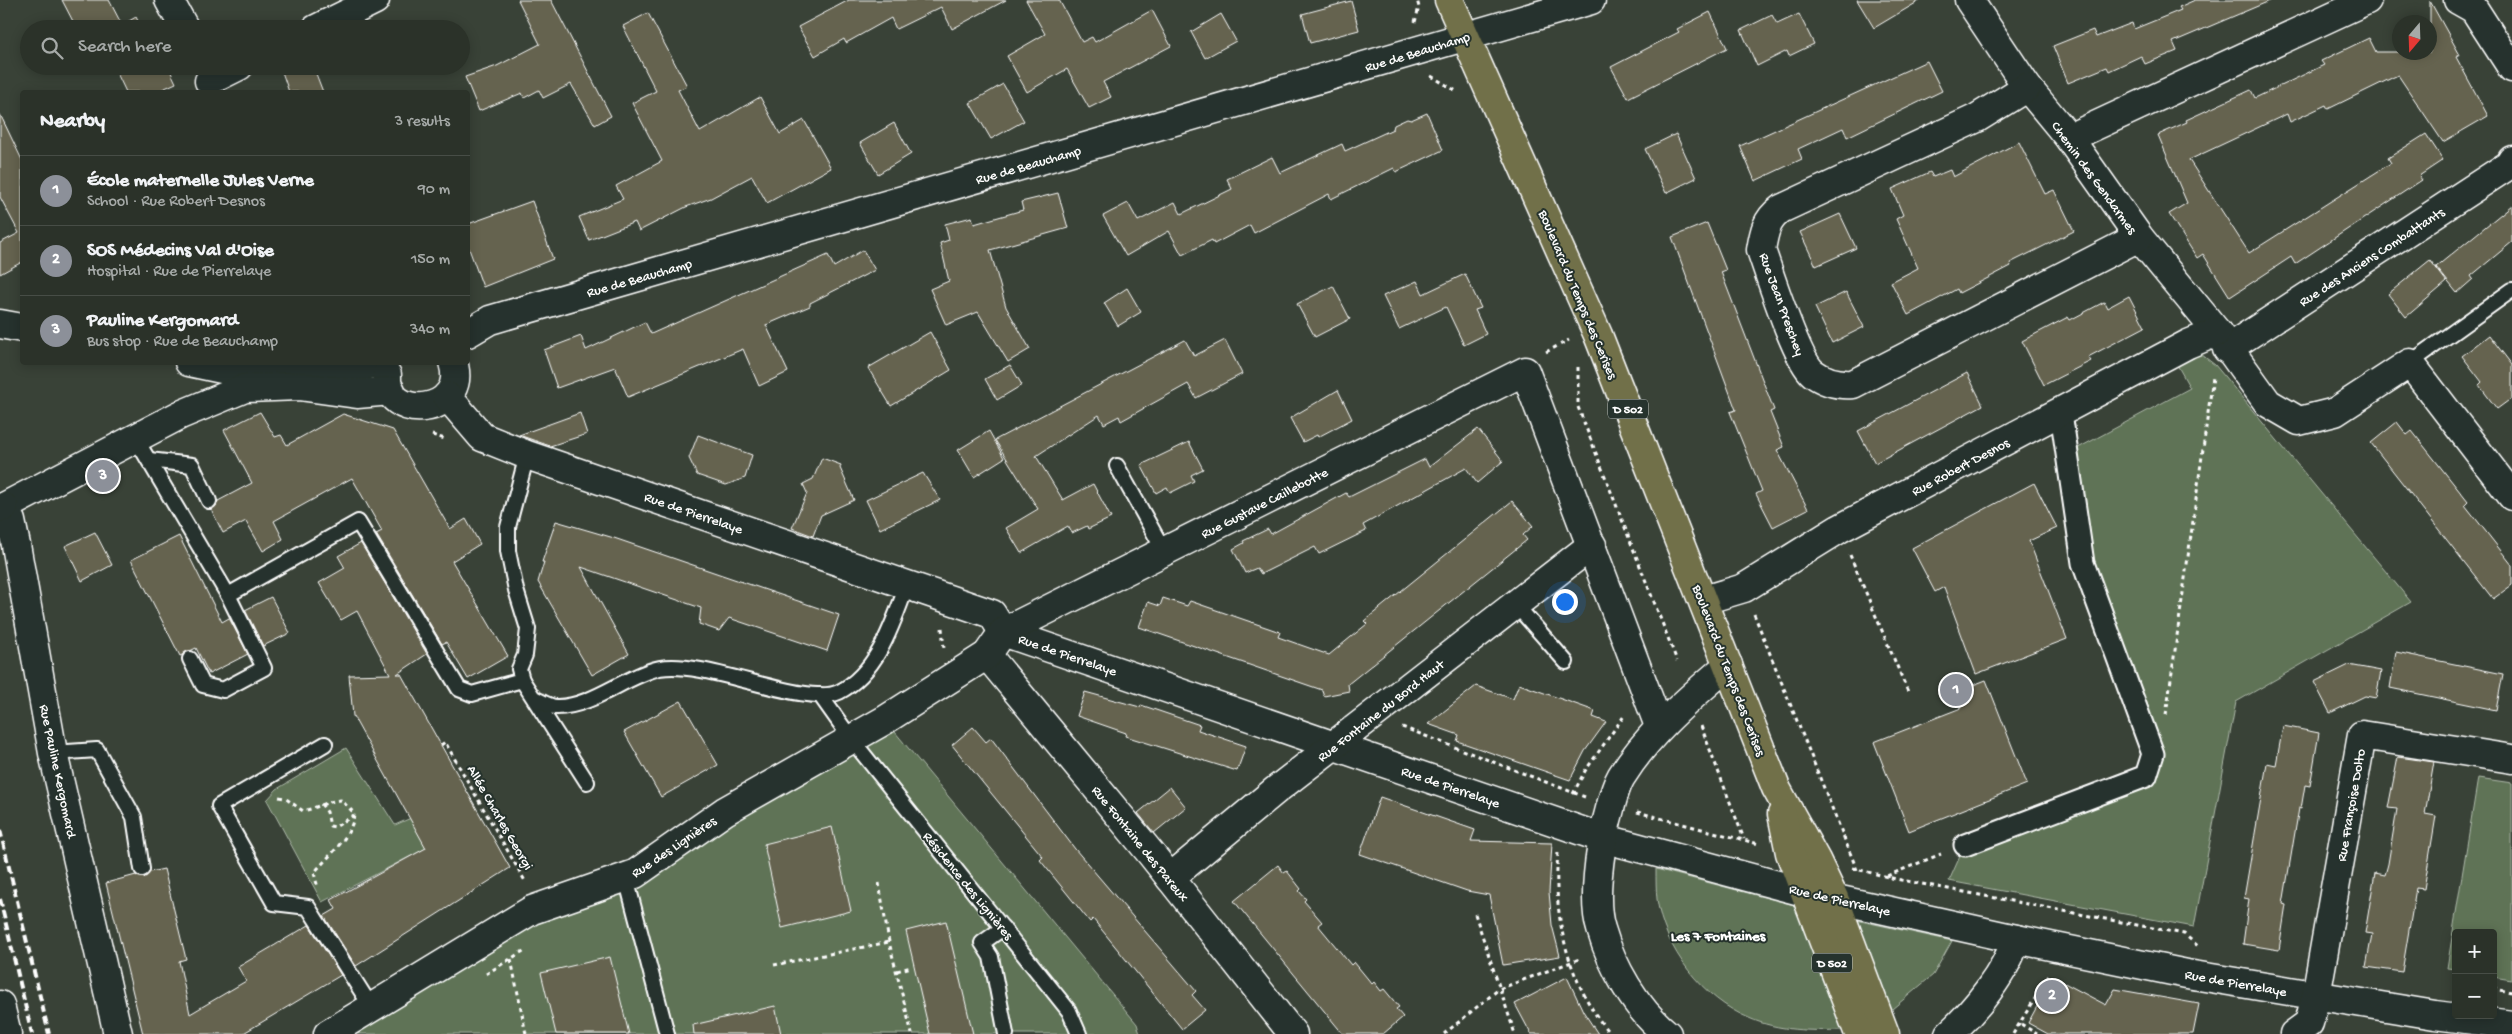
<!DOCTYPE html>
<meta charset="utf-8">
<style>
body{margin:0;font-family:"Gochi Hand",sans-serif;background:#333a31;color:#f1f3f6}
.controls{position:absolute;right:15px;bottom:15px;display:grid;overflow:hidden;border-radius:5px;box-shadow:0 2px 12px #0003}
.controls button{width:45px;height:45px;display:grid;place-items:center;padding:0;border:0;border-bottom:1px solid #474d46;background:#2b3229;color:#f1f3f6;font:25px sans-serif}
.compass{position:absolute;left:2392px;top:15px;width:45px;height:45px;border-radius:50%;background:#2b3229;box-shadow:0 2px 12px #0003;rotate:199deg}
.you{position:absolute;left:1564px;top:601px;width:18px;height:18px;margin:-12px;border:4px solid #fff;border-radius:50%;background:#1a73e8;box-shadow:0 0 0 8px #1a73e833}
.badge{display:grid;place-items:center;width:32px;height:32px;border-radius:50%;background:#8c9099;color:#fff;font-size:16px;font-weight:700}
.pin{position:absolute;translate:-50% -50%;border:2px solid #fff;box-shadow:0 1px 5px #0006}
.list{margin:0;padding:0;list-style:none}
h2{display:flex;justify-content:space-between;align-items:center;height:65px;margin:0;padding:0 20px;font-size:21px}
h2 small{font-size:16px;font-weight:400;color:#a6aaa8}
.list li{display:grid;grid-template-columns:32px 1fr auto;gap:15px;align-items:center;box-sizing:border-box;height:70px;padding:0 20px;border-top:1px solid #474d46}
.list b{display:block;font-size:19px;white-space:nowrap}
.list p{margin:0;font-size:16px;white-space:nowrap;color:#a6aaa8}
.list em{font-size:16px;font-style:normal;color:#a6aaa8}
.icon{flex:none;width:28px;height:28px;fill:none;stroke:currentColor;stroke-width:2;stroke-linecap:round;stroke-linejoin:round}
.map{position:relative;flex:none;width:2512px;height:1034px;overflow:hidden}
.search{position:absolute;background:#2b3229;box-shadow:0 2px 12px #0003;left:20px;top:20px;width:450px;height:55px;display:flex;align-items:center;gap:12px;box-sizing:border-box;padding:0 18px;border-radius:28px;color:#a6aaa8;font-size:19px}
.panel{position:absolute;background:#2b3229;box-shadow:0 2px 12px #0003;left:20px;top:90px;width:450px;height:275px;border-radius:5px}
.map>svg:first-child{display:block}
</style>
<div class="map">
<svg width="2512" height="1034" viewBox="0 0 2512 1034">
<rect width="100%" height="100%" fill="#394237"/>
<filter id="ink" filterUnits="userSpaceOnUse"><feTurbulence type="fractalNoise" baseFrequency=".02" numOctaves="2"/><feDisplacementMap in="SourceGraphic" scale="10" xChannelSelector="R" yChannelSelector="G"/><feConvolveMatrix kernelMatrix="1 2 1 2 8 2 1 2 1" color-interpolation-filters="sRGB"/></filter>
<g filter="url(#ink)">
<g fill="#5e7356" stroke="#aeb9aa">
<path d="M2188,344l27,21 196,237 -175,100 -42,225 -245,-46 16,-36 181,-69 7,-22 -72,-207 -14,-93 123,-66 -15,-27z"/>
<path d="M885,720l252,304 3,10h-811z"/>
<path d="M346,748l49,77 32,-14 13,30 -118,61 -55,-102 10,-11z"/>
<path d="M2478,778l34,5v197l-19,-3v-44h-37v36l-9,-1z"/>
<path d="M1656,869l142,37 44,124c-31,1 -64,1 -93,-12 -46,-19 -85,-69 -92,-119 -1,-10 -1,-20 -1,-30z"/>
<path d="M1847,918l105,23 -19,34 -47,39z"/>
</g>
<g fill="#65644f" stroke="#fff">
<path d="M62,0h47l13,25 14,-8 6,12h-65z"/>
<path d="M518,0h33l60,116 -16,9 -24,-41 -28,14 -4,-8 -15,8 -2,-5 -43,18 -14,-34 32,-11 43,-22z"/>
<path d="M849,0h157l-54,29 -11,-22 -45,22 -5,-11 -45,25 -2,-4 -29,17 -17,-29z"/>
<path d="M1026,0h33l23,42 10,-5 3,5 57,-32 19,36 -68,36 8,15 -22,11 -22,-39 -40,23 -20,-36 38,-22z"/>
<path d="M1857,0h64l-47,28z"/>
<path d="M2195,0h77l-99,42 4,9 -32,13 -4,-8 -32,15 -2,-4 -39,16 -15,-37 40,-16 3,7 36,-14 2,6 47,-19 -2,-3z"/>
<path d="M1351,1l8,29 -49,13 -8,-29z"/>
<path d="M2430,1l30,54 -4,2 32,59 -45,26 -45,-67 -70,34 -2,-4 -36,17 -3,-8 -98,46 60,93 142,-90 -3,-5 38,-24 17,26 -24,16 3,4 -127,84 -4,-7 -61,40 -27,-43 -6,4 -28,-44 18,-11 -29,-68 29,-13 -1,-2 65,-30 4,8 69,-33 -3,-4 48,-23 7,14h54z"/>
<path d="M1710,12l17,36 -99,50 -17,-31 68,-35 -2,-3z"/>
<path d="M648,13l39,73 -9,4 22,42 60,-35 20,37 24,-14 27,48 -64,35 -15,-27 -41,22 -25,9 -47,24 -4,-9 -46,18 -10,-23 44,-18 -7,-13 46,-25 -30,-58 24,-12 -33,-65z"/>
<path d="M1221,14l15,27 -31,17 -14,-26z"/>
<path d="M1799,14l15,30 -25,12 -2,-5 -30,15 -16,-36 31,-15 5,9z"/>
<path d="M1927,61l15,30 -95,46 -4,-9 -45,21 4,10 -47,22 -15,-35z"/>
<path d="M109,66h59l8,17 -20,9h-30l-11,-23 -4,2z"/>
<path d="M280,66h33l10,26h-34z"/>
<path d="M1003,84l21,37 -33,18 -21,-36z"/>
<path d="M1427,113l16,37 -47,22 -2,-4 -63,31 -2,-5 -75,39 -4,-8 -36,19 -2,-4 -30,15 -13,-24 -43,25 -23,-40 25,-13 10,18 37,-19 6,12 51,-25 -5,-10 45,-22 8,16 62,-29 3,7 48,-22 1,-4 13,-6 4,1z"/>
<path d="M0,114l22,46v102l-22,12v-31l19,-10 -19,-36z"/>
<path d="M894,123l17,31 -33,20 -18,-31z"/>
<path d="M1676,134l20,44 -30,15 -21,-44z"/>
<path d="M2019,142l26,52 9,-4 20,41 -64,32 1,3 -21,11 -31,16 -2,-4 -49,26 -17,-33 27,-14 -22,-49 7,-4 -11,-26 38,-17 3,5 17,-7 3,7z"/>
<path d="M1058,193l10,35 -78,22 16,57 24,42 -22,13 -30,-50 -32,13 -16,-36 19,-8 -9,-38 9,-3 -4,-16 27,-7 2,7 49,-14 -2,-8z"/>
<path d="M532,201l21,58 -70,28 -15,-41v-22z"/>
<path d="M2512,205v37l-41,34 2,3 -16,14 -21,-26z"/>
<path d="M1840,214l16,34 -40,18 -16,-34z"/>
<path d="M1707,223l19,47 -5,2 53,138 -4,2 14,35 -7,3 31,59 -35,18 -17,-33 6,-3 -32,-79 6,-2 -64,-173z"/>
<path d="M863,250l12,20 -65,33v3l-44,19 22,47 -29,14 -16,-37 -115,48 -13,-30 -58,21 -13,-38 37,-14 5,14 59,-28 6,12 177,-79 6,12z"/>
<path d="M2430,260l17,22 -41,35 -18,-23z"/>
<path d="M1465,274l16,34 -6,2 11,24 -22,11 -18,-38 -47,22 -16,-33 34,-15 6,13z"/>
<path d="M1333,286l17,33 -35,18 -18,-33z"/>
<path d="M1127,288l14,24 -23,14 -14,-23z"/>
<path d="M1846,292l18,35 -32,16 -17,-36z"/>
<path d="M2129,296l16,31 -57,30 3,4 -47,24 -22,-44 46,-24 2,3 34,-18 3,6z"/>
<path d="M930,332l21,38 -60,36 -23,-38z"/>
<path d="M2489,335l23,30v33l-15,11 -18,-24 3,-3 -20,-26z"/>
<path d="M1185,340l9,16 31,-16 17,34 -46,24 -8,-14 -67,37 -2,-5 -15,8 -5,-9 -63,41 27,44 30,-16 18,34 -23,11 -1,-3 -15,7 -4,-7 -47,27 -15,-25 32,-19 -43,-69z"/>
<path d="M1010,365l12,20 -25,15 -12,-21z"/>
<path d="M1967,373l16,32 -108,58 -17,-32z"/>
<path d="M1338,390l14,29 -34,18 -1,-2 -14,7 -13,-24z"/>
<path d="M260,412l15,25 6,-2 6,10 56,-31 50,16 57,99 16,-10 14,25 -28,17 56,95 -40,23 -22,-37 -4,2 -66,-110 6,-3 -30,-53 -78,43 9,18 -20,12 -17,-30 -23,12 -12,-24 5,-3 2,-5 34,-18 -28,-53z"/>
<path d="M580,413l7,21 -37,12 -31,-11z"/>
<path d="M2397,422l10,13 5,-4 56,71 -3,3 47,60v20l-19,14 -122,-156z"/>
<path d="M1478,429l25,32 -26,22 -11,-15 -103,57 3,6 -47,23 -4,-7 -54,27 -4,-6 -12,5 -12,-24 11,-6 -1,-2 25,-12 3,5 75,-41 3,4 76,-38 4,8z"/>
<path d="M989,431l15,27 -30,19 -16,-27z"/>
<path d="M698,435l54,20 -7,23 -19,7 -29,-10 -8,-17z"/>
<path d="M1189,442l14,27 -12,6 3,6 -24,12 -3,-6 -11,6 -15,-28z"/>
<path d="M822,458l19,7 -1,3 14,32 -33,15 -8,21 -21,-8 15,-35 -4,-9 10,-5z"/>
<path d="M923,473l17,27 -60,29 -14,-29z"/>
<path d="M2034,483l23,45 -28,13 38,98 -91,35 -32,-87 -9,5 -23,-44z"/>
<path d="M1512,501l21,25 -10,9 4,5 -179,144 1,7 -25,5 -2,-6 -183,-63 9,-25 12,4 3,-8 24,8 3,-5 90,31 -2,5 51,18 38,-31 -3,-3z"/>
<path d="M556,521l58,17 225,77 -12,36 -98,-33 -10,13 -20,-7 2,-16 -120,-41 48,87 -37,21 -54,-93 6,-20h-2z"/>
<path d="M95,532l17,33 -30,16 -17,-35z"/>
<path d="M179,536l43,86 7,-4 19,36 -39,20 -13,-26 -16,8 -49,-96z"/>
<path d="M361,543l66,111 -30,20h4l109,194 -154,98 -32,-50 12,-7 -5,-9 95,-52 -73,-132 -4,-41 41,-1 -33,-63 -16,9 -22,-37 26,-15 -7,-12z"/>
<path d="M271,597l19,36 -27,13 -18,-36z"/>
<path d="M2396,652l107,22 -7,36 -106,-22z"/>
<path d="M2349,665l32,6 -5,27 -11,-2 -35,17 -16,-31z"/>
<path d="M1986,680l41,104 -118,47 -35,-89 87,-34 -6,-16z"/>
<path d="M1519,684l76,27 -2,6 13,5 -21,29 -15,29 -113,-39 2,-6 -31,-11 48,-38 37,13z"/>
<path d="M1085,692l55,15 1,-2 59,20 -2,5 48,16 -9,25 -112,-35 1,-3 -49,-17z"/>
<path d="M681,701l37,64 -57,32 -37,-65z"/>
<path d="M2283,726l36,7 -9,53 -5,-1 -4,24 -2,-1 -16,96 3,1 -7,45 -36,-6 6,-45 -5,-1 23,-135 9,2z"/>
<path d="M973,727l13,15 5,-4 84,111 121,142 -4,4 13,15 -23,19 -89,-110 -3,3 -50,-62 3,-3 -91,-112z"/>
<path d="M2398,757l36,5 -9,52 11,2 -12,73 -8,-1 -14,84 -36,-5 6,-33 -7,-1 10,-60 10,2 3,-11 9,-55 -9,-1z"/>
<path d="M1170,787l16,20 -32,26 -16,-20z"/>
<path d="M1380,797l95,33 -4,11 81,2 -3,49 3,33 8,31 -57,9 -14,-70 -22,-4 -107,-37z"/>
<path d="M832,827l19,84 -69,17 -18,-84z"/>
<path d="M1278,865l6,8 3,-2 14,18 -2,2 7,8 -2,2 18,21 -4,3 33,40 3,-3 18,22 2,-2 7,9 3,-2 15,18 -3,2 7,8 -20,17h-40l-109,-133z"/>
<path d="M164,869l22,90 -7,2 11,53 56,-33 -8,-14 71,-42 32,50 -99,59h-99l-37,-151 30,-8 8,3 6,-6z"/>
<path d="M946,921l27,113h-43l-24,-103z"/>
<path d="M610,957l19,77h-73l-15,-61z"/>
<path d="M1567,977l16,34 15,23h-67l-16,-30z"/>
<path d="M2053,977l53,28 9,-16 84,15 -6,30h-145l-20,-11z"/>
<path d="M775,1006l6,28h-87l-1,-9z"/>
</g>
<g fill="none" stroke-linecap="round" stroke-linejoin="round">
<g stroke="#fff" stroke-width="18">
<g id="service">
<path d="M2410,363l102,-73"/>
<path d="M136,439l92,156 130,-73 101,167 13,5 50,-14 -3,-11 6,-14 3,-26 -12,-39 -8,-39v-24l19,-72"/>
<path d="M149,460l43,5 17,36"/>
<path d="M1117,466l47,85"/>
<path d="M1516,605l50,57"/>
<path d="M190,659l13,26 20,5 41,-22 -36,-73"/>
<path d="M522,680l65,102"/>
<path d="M820,695l32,45 217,271 10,23"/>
<path d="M536,699c6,3 14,8 21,8 35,0 70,-32 103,-39 45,-9 146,40 179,24 39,-20 54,-69 68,-107"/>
<path d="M325,744l-106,62 55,97 34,4 64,101"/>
<path d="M53,753l44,-3 37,67 8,52"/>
<path d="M633,876l-6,6 40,152"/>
<path d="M1003,928l-21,15 9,14 15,77"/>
</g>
</g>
<g stroke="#fff" stroke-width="25">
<path id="pedestrian" d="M1965,845l181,-69 7,-22 -70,-191 -22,-150"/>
</g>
<g stroke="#fff" stroke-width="31">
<g id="minor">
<path d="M169,0l16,29"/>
<path d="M1969,0l58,87 42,51 70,99 78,95 51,71 31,18 36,-9 75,-49 102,133"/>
<path d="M2458,0l16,9 38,59"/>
<path d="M316,29l59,-29"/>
<path d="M209,81l30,-15"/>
<path d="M2027,87l-50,31 -196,91c-15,11 -17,23 -20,41 9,25 35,109 52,123 12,9 26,12 40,11l286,-147"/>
<path d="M2069,138l298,-138"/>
<path d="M0,324l22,4"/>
<path d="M468,333l22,-13 1101,-320"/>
<path d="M2227,349l282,-184 3,-5"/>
<path d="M189,362l33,7 101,2 22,-1 39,-8"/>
<path d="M387,375c-4,48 83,41 66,-13"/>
<path d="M447,396l35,41 45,18 465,159 11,18 599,206 202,54 212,47 171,35 248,41 77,10"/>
<path d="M1704,600l40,-12 95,-59 349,-185 29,-12"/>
<path d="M987,655l165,200 141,179"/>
<path d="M1170,878l106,-88 316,-245"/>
<path d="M118,1034l-65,-281 -37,-208 -5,-24 -7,-14 176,-92 65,-27 54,-2 58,8 34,-3"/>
<path d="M328,1034l204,-124 103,-36 90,-63 160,-91 102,-65 16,-23 522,-261 134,355"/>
<path d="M1667,1034c-31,-25 -55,-67 -66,-105 -9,-28 -1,-80 6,-109 4,-14 7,-31 14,-43 28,-45 68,-78 107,-112"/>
<path d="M1949,1034c26,-23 57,-62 67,-95"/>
<path d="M2294,1034l15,-11 7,-27 46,-261 150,24"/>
</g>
</g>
<g stroke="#fff" stroke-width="31">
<g id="tertiary">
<path d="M0,508l4,-1"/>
<path d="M0,1005l7,29"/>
</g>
</g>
<g stroke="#fff" stroke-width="31">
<g id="primary">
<path d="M1449,0l149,335 178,453 40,72 18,38 51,136"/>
<path d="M1782,814l8,39 69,181"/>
</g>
</g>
<g stroke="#fff" stroke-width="3" stroke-dasharray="4 4" stroke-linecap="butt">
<path d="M1415,22l4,-15 -2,-7"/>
<path d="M1431,76l27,16"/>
<path d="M1546,352l23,-12"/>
<path d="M1578,367v40l99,254"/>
<path d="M432,435l13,4"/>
<path d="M1850,555l58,137"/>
<path d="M1754,614l103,256"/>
<path d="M942,628l2,21"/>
<path d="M2166,715l47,-338"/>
<path d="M1701,726l43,113"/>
<path d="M1402,727l183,70"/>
<path d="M441,745l4,-3 80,139"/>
<path d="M1573,794l12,-23 39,-55"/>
<path d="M279,797l6,1 18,13c14,-3 24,-10 38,-11l13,13c0,22 -26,43 -40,60l4,15"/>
<path d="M321,804l6,8 3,14 5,1 19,-12"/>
<path d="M1637,812l122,32"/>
<path d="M1558,853c-6,65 11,131 52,181"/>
<path d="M1852,868l44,11 288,55 15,13"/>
<path d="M1887,876l54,-22"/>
<path d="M879,883l10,59 23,92"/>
<path d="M1475,914l40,120"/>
<path d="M511,959l15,75"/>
<path d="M774,965l115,-23"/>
<path d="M897,971l14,-4"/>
<path d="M486,974l39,-24"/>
<path d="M2493,989l19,3"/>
<path d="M2021,1024l16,10"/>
<path d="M1444,1034l55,-45 83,-31"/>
<path d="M2013,1034l37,-60"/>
</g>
<use href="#service" stroke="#26332d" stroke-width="14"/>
<use href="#pedestrian" stroke="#26332d" stroke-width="21"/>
<use href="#minor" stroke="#26332d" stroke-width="28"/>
<use href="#tertiary" stroke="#26332d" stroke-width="28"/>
<use href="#primary" stroke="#71704a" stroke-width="28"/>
<g stroke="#fff" stroke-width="4" stroke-dasharray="8 4" stroke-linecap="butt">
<path d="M0,830l49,204"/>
<path d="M0,899l32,135"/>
</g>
</g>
</g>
<g text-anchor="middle" stroke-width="4" stroke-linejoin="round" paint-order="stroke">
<g fill="#26332d" stroke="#bec2c0" stroke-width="1">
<rect x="1608" y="399.5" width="40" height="19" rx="4"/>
<rect x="1812" y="953.5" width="40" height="19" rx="4"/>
</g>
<g font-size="12" font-weight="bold" fill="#fff">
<text x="1628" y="413">D 502</text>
<text x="1832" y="967">D 502</text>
</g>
<g font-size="14" fill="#fff" stroke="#26332d">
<text transform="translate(1417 51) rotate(-17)" y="5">Rue de Beauchamp</text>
<text transform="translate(1028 164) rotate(-16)" y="5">Rue de Beauchamp</text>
<text transform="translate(2095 177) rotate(54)" y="5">Chemin des Gendarmes</text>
<text transform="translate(2371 256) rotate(-33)" y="5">Rue des Anciens Combattants</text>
<text transform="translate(639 277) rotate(-16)" y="5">Rue de Beauchamp</text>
<text transform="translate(1579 294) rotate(67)" y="5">Boulevard du Temps des Cerises</text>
<text transform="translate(1783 304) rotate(70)" y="5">Rue Jean Preschey</text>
<text transform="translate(1960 466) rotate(-28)" y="5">Rue Robert Desnos</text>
<text transform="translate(1264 502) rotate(-27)" y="5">Rue Gustave Caillebotte</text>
<text transform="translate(694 512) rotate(19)" y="5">Rue de Pierrelaye</text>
<text transform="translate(1068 654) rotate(19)" y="5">Rue de Pierrelaye</text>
<text transform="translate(1730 670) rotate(69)" y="5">Boulevard du Temps des Cerises</text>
<text transform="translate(1380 710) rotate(-38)" y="5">Rue Fontaine du Bord Haut</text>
<text transform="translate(59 771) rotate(78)" y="5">Rue Pauline Kergomard</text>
<text transform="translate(1451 786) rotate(19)" y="5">Rue de Pierrelaye</text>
<text transform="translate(2350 805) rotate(-80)" y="5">Rue Françoise Dolto</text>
<text transform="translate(501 817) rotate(60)" y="5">Allée Charles Georgi</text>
<text transform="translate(1141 843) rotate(51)" y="5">Rue Fontaine des Pareux</text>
<text transform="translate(673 846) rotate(-34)" y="5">Rue des Lignières</text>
<text transform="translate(969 885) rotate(51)" y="5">Résidence des Lignières</text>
<text transform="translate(1840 899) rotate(13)" y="5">Rue de Pierrelaye</text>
<text transform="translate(2236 982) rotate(10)" y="5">Rue de Pierrelaye</text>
</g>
<g font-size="15" font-weight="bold" fill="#fff" stroke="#26332d">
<text x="1718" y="940">Les 7 Fontaines</text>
</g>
</g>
</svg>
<div class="controls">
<button>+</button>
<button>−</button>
</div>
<svg class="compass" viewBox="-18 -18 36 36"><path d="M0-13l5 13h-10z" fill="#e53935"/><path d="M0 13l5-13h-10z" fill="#a6aaa8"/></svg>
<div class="you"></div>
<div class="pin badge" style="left:1956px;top:690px">1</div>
<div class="pin badge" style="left:2052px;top:996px">2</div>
<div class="pin badge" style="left:103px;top:476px">3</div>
<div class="search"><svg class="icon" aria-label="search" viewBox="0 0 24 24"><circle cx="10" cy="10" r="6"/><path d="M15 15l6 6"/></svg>Search here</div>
<section class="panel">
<h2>Nearby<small>3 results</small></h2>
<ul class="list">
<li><span class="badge">1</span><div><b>École maternelle Jules Verne</b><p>School · Rue Robert Desnos</p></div><em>90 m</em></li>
<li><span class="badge">2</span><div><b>SOS Médecins Val d'Oise</b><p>Hospital · Rue de Pierrelaye</p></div><em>150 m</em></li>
<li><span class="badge">3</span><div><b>Pauline Kergomard</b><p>Bus stop · Rue de Beauchamp</p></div><em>340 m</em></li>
</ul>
</section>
</div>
